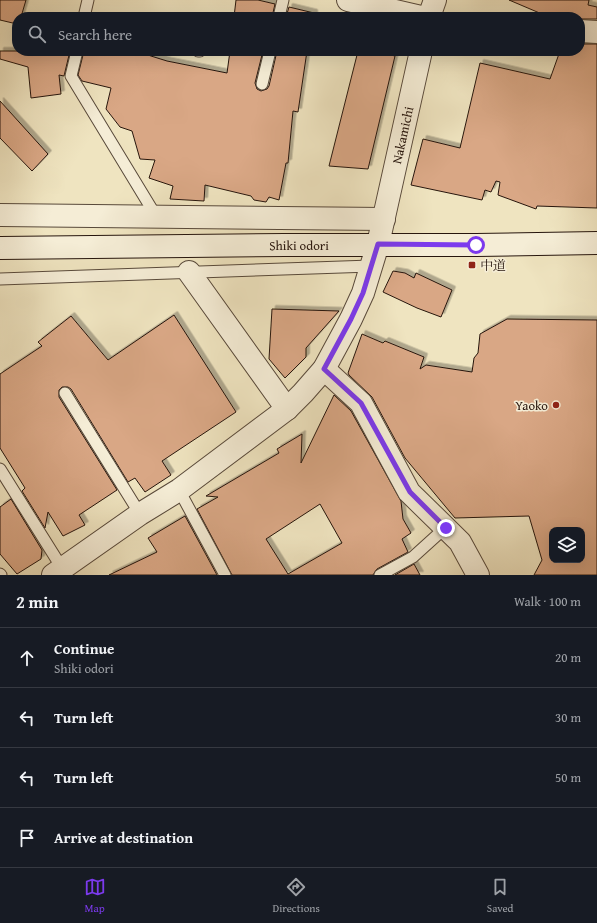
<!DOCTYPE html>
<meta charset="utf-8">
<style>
body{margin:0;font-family:"Gentium Book Plus","Noto Serif JP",serif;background:#242831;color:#f1f3f6}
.controls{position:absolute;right:12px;bottom:12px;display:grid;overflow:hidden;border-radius:8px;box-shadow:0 4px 16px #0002}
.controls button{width:36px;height:36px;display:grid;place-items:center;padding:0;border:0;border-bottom:1px solid #363941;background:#171b24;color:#f1f3f6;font:20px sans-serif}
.stop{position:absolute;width:12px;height:12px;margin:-9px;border:3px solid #7c3aed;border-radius:50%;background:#fff}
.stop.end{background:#7c3aed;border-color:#fff;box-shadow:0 1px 4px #0008}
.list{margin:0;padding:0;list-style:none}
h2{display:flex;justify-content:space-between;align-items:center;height:52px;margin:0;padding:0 16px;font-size:17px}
h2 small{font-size:13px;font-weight:400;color:#9ea1a6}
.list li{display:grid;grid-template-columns:26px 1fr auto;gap:12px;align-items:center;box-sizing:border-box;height:60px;padding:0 16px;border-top:1px solid #363941}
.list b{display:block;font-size:15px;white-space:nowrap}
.list p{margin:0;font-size:13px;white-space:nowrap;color:#9ea1a6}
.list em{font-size:13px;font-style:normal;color:#9ea1a6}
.icon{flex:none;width:22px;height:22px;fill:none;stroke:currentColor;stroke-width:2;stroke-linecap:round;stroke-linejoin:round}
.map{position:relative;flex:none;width:597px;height:575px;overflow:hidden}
.search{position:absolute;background:#171b24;box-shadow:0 4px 16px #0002;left:12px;right:12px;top:12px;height:44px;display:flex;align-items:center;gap:10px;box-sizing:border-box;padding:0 14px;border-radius:16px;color:#9ea1a6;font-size:15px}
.sheet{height:292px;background:#171b24}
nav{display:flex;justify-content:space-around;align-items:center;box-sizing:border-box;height:56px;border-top:1px solid #363941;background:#171b24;font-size:11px;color:#9ea1a6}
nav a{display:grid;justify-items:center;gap:2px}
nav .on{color:#7c3aed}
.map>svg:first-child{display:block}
</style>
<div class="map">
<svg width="597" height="575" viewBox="0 0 597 575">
<defs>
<filter id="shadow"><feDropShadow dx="3.5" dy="-3.5" stdDeviation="0" flood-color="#0004"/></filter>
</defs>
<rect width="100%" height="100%" fill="#efe4c0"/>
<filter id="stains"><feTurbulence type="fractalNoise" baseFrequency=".005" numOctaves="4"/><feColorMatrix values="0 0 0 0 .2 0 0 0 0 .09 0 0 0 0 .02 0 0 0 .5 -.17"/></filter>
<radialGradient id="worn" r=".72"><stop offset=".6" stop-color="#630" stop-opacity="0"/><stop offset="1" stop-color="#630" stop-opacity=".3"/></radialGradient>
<g fill="#d9a785" stroke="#26150d" fill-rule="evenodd" filter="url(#shadow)">
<path d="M0,0h26l-5,17h-4v7l-17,-4z"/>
<path d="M236,0h22l17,4 -3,13h-38z"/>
<path d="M509,0h80l-1,5 9,2v12h-17v-2h-31z"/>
<path d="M289,7l25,6v4h-28z"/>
<path d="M580,44h17v164l-60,-2 -1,3 -38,-14 2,-13 -4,-1 -5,11 -6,-2 -3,10 -71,-15 12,-46 37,9 20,-85 70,16 10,-28h20z"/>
<path d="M0,51h70l-6,25 -5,-1 2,19 -30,4 -3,-31 -28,-8z"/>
<path d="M84,51h51l32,10 60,12 3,-22h33l-8,32 2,6 4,2 6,-2 2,-3 8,-35h30l-9,61 -5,-1 -5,52h-2l-7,37 -10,-3 -3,5 -12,-2 -3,-4 -46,-11 -1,16 -34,-2 3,-13 -24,-8 6,-18 -15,-1 -8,-28 -12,-4 -14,-18 5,-21 -29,-7 -4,-6z"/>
<path d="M358,51h17l20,5 -27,113 -39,-3z"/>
<path d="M0,101l48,53 -16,17 -32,-33z"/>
<path d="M393,271l12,2 9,5 2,-5 36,17 -11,27 -24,-9 -34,-16z"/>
<path d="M272,309l67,2 -33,37v9l-21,21 -16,-19z"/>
<path d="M174,315l62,97 -74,49 9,14 -26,17 -10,-14 -7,4 -57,-93 -3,-2h-6l-3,3v7l58,93 -38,25 6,10 -22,11 -15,-24 -3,16 -23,-37 3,-3 -25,-40v-74l42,-28 -4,-4 33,-26 37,44z"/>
<path d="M507,319l90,1v255h-63l8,-15 -13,-44 -74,2 -50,-60 -33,-61 -23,-22 -1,-2 14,-39 21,9 2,-2 39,16 -4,12 6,-4 46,7 2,-14 4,-5 2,-19zM552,530h30v30h-30z"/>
<path d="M334,395l17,16 50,90 2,18 8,14 -9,6 6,13 -31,17 -4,6h-141l-35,-66 21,-12 -12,-1 73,-43 -2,-4 25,-15 -1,29zM320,504l22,39 -54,31 -22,-35z"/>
<path d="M11,499l31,51 -1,9 -24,15 -17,-20v-47z"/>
<path d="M185,516l32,59h-108l48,-23 -9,-14z"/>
<path d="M414,564l6,11h-25z"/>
</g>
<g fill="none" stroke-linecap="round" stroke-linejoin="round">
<g stroke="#58493a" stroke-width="13">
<g id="lane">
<path d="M84,17l4,-17"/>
<path d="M279,17l4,-17"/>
<path d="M77,51l-6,25 85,140"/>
<path d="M198,51h2"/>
<path d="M262,84l8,-33"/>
<path d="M0,279l371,-13"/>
<path d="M65,393l75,121"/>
<path d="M0,469l62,99"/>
<path d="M179,490l46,85"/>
<path d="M0,574l1,1"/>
<path d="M380,575l33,-18 32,-29"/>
</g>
</g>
<g stroke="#58493a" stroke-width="24">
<g id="street">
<path d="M348,0l73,17"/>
<path d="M429,17l6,-17"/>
<path d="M580,31l17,1"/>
<path d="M0,215l384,4"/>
<path d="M189,272l98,137"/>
<path d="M324,369l37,34 48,89 51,50 18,33"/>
<path id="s1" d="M53,575l87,-61 39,-24 108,-81 16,-16 21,-24 27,-50 12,-26 15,-49 43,-193"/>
</g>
</g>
<g stroke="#26150d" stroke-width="24">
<g id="secondary">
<path id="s2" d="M0,248l285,-3h191l121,-2"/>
</g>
</g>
<use href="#lane" stroke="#f5edd6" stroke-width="11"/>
<use href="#street" stroke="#f5edd6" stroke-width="22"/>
<use href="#secondary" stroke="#f5edd6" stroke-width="22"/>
</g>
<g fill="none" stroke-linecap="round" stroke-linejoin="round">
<path stroke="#7c3aed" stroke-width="5" d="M446,528l-36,-36 -49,-89 -37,-34 27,-50 12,-26 15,-49 98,1"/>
</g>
<g fill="#8f2418" stroke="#f5edd6" stroke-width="1.5">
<rect x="468" y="261" width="8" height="8" rx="2"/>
<circle cx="556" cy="405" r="4"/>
</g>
<g text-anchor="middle" stroke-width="3" stroke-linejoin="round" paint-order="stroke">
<g font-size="13" fill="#26150d" stroke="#f5edd6">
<text dy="5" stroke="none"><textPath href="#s1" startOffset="590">Nakamichi</textPath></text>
<text dy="5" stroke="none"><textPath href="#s2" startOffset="299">Shiki odori</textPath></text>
</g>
<g font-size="13" fill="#26150d" stroke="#f5edd6" text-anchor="start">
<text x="480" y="270">中道</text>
<text x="548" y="410" text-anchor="end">Yaoko</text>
</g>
</g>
<rect width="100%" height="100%" filter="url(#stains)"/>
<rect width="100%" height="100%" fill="url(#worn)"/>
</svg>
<div class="controls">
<button><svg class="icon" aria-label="layers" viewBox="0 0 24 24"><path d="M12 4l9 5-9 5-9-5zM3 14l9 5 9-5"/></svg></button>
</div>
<div class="stop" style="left:476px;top:245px"></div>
<div class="stop end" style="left:446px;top:528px"></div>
<div class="search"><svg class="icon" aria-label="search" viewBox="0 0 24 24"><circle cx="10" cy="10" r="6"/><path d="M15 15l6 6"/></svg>Search here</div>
</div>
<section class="sheet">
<h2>2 min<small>Walk · 100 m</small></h2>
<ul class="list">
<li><svg class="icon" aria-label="ahead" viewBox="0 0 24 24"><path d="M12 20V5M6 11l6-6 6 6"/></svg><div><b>Continue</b><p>Shiki odori</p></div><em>20 m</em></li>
<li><svg class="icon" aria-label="left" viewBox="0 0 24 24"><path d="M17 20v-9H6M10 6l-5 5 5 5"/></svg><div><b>Turn left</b></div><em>30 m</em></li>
<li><svg class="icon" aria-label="left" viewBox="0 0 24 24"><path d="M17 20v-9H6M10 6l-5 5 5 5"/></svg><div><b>Turn left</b></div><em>50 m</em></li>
<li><svg class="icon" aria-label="arrive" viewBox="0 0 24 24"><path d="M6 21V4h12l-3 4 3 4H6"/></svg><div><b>Arrive at destination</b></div></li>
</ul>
</section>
<nav>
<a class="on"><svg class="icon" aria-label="map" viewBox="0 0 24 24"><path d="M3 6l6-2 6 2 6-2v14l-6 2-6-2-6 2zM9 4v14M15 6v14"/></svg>Map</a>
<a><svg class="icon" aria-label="directions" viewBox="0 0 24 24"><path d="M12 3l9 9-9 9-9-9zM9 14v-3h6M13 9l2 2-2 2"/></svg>Directions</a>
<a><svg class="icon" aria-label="saved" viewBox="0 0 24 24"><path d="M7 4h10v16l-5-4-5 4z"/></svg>Saved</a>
</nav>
